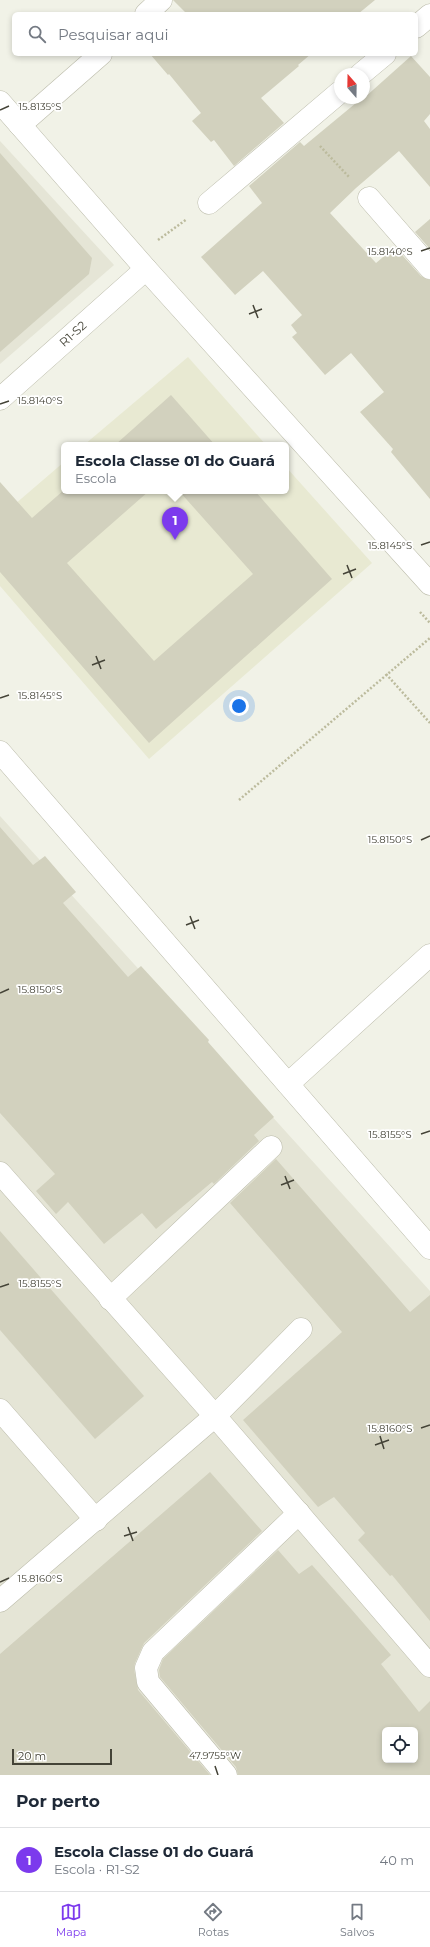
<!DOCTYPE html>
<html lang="pt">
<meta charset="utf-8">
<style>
body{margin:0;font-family:Montserrat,sans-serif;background:#f2f2f3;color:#1f2937}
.controls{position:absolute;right:12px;bottom:12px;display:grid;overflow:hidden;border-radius:6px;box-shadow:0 2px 6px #0003}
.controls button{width:36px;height:36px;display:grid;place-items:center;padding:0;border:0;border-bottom:1px solid #e0e1e3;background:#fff;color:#1f2937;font:20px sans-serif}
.compass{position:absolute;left:334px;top:68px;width:36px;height:36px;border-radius:50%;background:#fff;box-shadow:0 2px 6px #0003;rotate:340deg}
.scale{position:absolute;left:12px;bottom:10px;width:100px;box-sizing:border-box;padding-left:4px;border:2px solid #444337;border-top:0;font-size:11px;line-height:14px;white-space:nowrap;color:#444337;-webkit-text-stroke:3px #fff;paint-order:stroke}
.you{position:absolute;left:239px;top:706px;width:14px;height:14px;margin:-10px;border:3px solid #fff;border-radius:50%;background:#1a73e8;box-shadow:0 0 0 6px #1a73e833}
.badge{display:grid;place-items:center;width:26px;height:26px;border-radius:50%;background:#7c3aed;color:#fff;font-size:13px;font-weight:700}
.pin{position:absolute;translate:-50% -33px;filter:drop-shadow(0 1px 2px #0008)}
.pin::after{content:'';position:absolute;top:21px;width:14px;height:12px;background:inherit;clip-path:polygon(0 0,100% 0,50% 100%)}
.popup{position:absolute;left:61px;top:442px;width:228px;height:52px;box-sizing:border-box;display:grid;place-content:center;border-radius:6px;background:#fff;filter:drop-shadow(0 1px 3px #0005);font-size:13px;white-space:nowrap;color:#747a83}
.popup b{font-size:15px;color:#1f2937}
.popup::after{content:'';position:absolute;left:50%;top:100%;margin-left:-8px;border:8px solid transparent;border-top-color:#fff}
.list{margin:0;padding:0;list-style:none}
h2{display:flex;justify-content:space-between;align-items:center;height:52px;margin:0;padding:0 16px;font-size:17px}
h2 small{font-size:13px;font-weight:400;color:#747a83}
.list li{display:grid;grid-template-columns:26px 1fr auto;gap:12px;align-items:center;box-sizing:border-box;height:64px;padding:0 16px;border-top:1px solid #e0e1e3}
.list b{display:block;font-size:15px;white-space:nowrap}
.list p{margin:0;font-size:13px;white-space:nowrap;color:#747a83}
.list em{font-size:13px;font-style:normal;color:#747a83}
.icon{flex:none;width:22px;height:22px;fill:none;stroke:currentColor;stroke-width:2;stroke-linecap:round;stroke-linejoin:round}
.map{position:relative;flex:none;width:430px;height:1775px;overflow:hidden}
.search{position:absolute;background:#fff;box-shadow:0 2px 6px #0003;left:12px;right:12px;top:12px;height:44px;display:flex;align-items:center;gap:10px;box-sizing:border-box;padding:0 14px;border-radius:6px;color:#747a83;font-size:15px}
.sheet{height:116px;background:#fff}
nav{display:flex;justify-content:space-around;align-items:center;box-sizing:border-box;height:56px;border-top:1px solid #e0e1e3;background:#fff;font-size:11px;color:#747a83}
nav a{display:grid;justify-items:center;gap:2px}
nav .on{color:#7c3aed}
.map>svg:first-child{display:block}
</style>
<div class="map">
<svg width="430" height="1775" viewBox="0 0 430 1775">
<rect width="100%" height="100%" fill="#f1f2e7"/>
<g fill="#e5e5d6" fill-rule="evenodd">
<path d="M0,141l114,124 -114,99z"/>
<path d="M0,816l430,475v484h-430zM385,1730h30v30h-30z"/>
</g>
<g fill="#e8e9d2">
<path d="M188,357l78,88h-182z"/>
<path d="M64,462v29h222v-24l86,96 -223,196 -149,-173v-69z"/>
</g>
<g fill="#d2d1be" fill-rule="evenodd">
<path d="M173,0h202l-17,14h-174l2,-1z"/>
<path d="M150,54h161l-13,11 1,1 -38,32 23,25 -50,43 -20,-26 -3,2 -19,-21 9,-8 -32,-39 -1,1z"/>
<path d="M411,56l19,21v37l-6,7 6,8v58l-31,-36 -43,37 -26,25 46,50 19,-16 26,29 9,4v219l-39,-47 2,-3 -33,-37 24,-20 -33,-39 -26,22 -33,-38 5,-4 -6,-8 11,-10 -39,-44 -28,24 -34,-38 61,-54 -13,-17 51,-44 4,4 58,-48h2z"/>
<path d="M0,153l92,105 -3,16 -89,78z"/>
<path d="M430,219v30l-15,-17z"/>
<path d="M171,395l44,50h-100z"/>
<path d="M0,482l32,36 32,-28 85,1 -82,72 87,98 99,-87 -74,-83h76l77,88 -183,164 -149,-171z"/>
<path d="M0,827l33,38 12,-9 31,36 -13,11 65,74 13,-11 68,74 -1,2 66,75 -20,18 5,6 -45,43 -2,-2 -56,47 -14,-16 -38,31 -36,-42 -12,12 -20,-23 19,-17 -55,-61z"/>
<path d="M276,1159l134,153 20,-17v326l-38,-46 -2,1 -32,-36 7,-7 -31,-36 -16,10 -75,-87 99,-88 -112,-129z"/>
<path d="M0,1231l144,165 -49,43 -95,-109z"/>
<path d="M210,1472l52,59 -118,112 -9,20 -1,6 4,21 72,85h-210v-121z"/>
<path d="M278,1550l21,24 13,-9 40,45 39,45 -10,9 38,48 11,-11v74h-192l-2,-8 -76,-90 -1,-7 4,-11zM385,1730h30v30h-30z"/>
</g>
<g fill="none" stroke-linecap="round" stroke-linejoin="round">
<g stroke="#bcbcab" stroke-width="23">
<g id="minor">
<path d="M146,14l15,-14"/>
<path d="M416,27l14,-12"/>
<path d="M361,74l24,-20"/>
<path d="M0,102l146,167 284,315"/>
<path d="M20,125l81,-71"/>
<path d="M369,198l61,70"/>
<path d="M209,203l131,-111"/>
<path d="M0,399l146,-130"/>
<path d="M0,752l430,496"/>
<path d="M288,1084l142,-129"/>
<path d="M0,1173l215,243 215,250"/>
<path d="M110,1299l161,-152"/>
<path d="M0,1410l96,110"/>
<path d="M0,1601l215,-185 86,-87"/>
<path d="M226,1775l-78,-93 -2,-14 7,-16 146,-139"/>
</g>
</g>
<g stroke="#bcbb9d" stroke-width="2.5" stroke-dasharray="2 2" stroke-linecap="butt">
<path d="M320,146l29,31"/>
<path d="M158,240l29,-21"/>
<path d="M420,612l10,11"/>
<path d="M386,674l44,49"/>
<path d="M239,800l191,-162"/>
</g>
<use href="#minor" stroke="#fff" stroke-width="22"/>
</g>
<path fill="none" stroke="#444337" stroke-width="1.5" d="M0,110l9,-4M421,251l9,-3M253,305l5,13M249,314l13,-5M0,404l9,-3M421,545l9,-3M347,565l5,13M343,574l13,-5M96,656l5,13M92,665l13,-5M0,698l9,-3M421,840l9,-4M190,916l5,13M186,925l13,-5M0,993l9,-4M421,1134l9,-3M285,1176l5,13M281,1185l13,-5M0,1287l9,-3M421,1428l9,-3M380,1436l4,13M375,1445l14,-5M128,1527l5,14M124,1536l13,-4M0,1582l9,-4M215,1766l3,9"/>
<g text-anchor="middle" stroke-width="3.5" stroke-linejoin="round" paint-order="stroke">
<g font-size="12" fill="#444337" stroke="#fff">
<text transform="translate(73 334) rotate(-42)" y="4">R1-S2</text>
</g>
</g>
<g font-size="10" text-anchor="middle" fill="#444337" stroke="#fff" stroke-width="3.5" stroke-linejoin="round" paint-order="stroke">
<text x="40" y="110">15.8135°S</text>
<text x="390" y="255">15.8140°S</text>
<text x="40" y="404">15.8140°S</text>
<text x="390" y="549">15.8145°S</text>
<text x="40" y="699">15.8145°S</text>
<text x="390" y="843">15.8150°S</text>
<text x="40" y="993">15.8150°S</text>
<text x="390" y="1138">15.8155°S</text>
<text x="40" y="1287">15.8155°S</text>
<text x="390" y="1432">15.8160°S</text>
<text x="40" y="1582">15.8160°S</text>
<text x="215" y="1759">47.9755°W</text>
</g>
</svg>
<div class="controls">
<button><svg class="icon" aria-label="locate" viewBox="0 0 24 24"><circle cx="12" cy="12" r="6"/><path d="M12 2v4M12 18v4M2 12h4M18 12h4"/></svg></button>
</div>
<svg class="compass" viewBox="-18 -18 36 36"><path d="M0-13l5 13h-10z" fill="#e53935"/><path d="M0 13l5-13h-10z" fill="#747a83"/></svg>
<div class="scale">20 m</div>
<div class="you"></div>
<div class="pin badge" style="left:175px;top:540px">1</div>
<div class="popup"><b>Escola Classe 01 do Guará</b>Escola</div>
<div class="search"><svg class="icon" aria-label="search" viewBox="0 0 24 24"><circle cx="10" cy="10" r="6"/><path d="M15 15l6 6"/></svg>Pesquisar aqui</div>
</div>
<section class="sheet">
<h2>Por perto<small></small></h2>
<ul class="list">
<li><span class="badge">1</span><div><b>Escola Classe 01 do Guará</b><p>Escola · R1-S2</p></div><em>40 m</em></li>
</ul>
</section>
<nav>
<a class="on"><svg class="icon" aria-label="map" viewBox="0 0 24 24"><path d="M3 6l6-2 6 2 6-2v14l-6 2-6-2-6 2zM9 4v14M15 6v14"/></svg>Mapa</a>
<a><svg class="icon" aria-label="directions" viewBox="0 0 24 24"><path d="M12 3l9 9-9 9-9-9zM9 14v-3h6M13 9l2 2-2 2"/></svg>Rotas</a>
<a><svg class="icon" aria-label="saved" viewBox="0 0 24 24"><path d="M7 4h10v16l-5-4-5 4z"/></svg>Salvos</a>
</nav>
